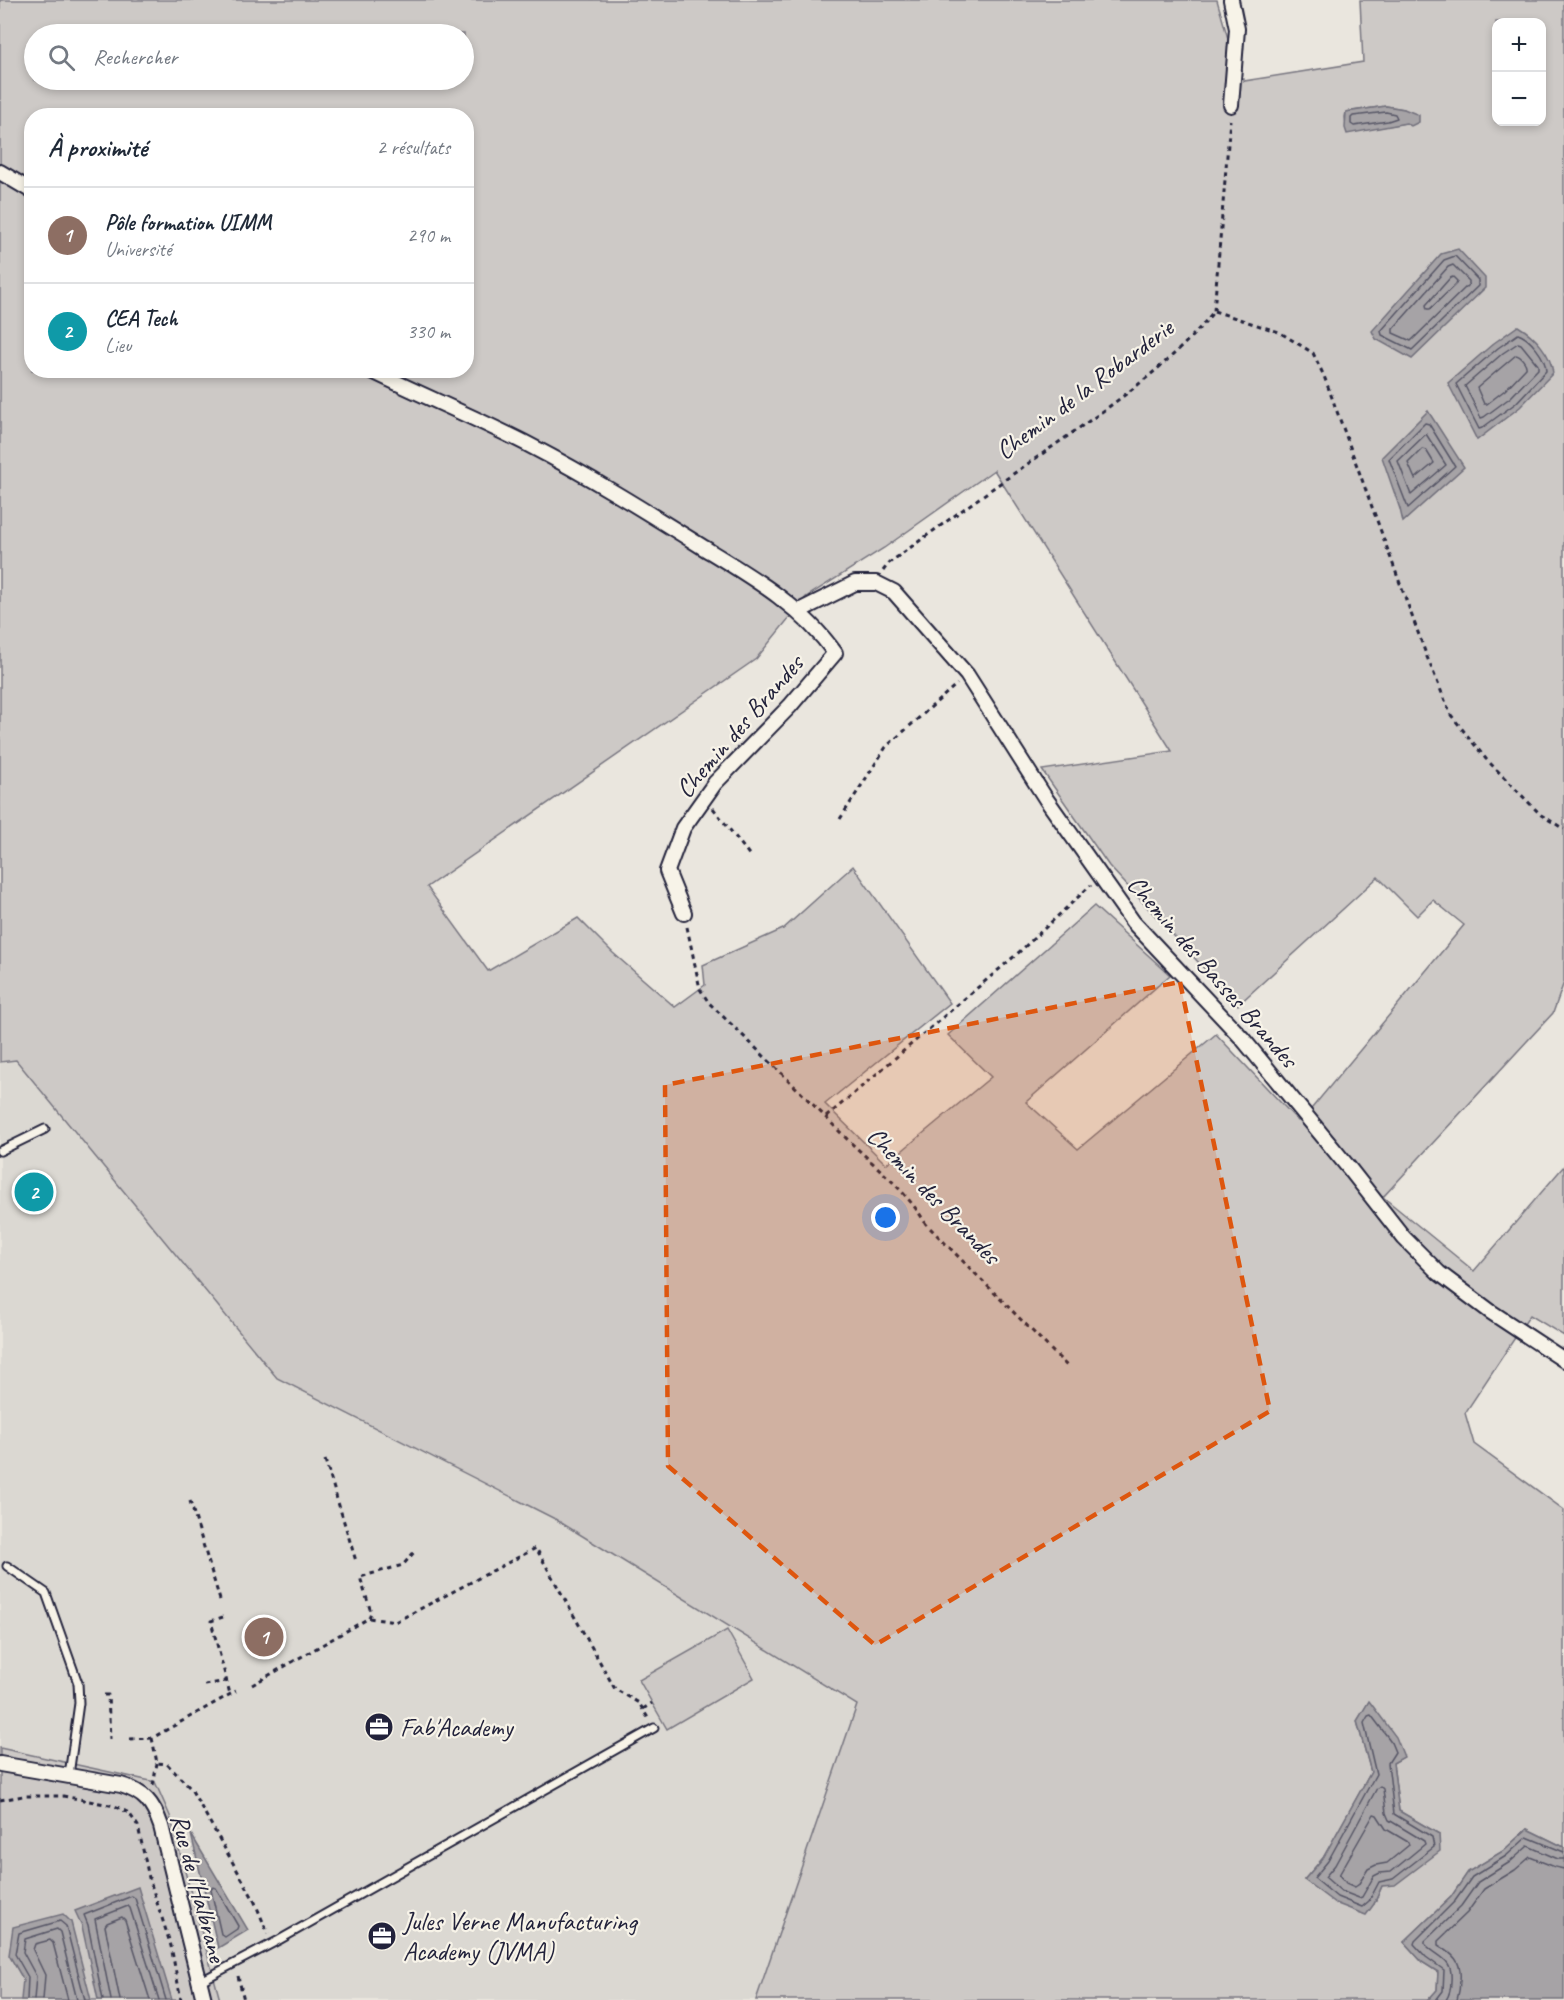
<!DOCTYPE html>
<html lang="fr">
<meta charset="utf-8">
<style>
body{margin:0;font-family:Caveat,sans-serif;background:#f2f2f3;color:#1f2937}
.controls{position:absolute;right:18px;top:18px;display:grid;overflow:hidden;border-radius:12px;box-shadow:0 3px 9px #0003}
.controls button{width:54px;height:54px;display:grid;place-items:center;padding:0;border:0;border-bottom:2px solid #e0e1e3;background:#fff;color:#1f2937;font:30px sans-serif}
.you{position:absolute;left:886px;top:1218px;width:21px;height:21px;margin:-15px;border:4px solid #fff;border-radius:50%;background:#1a73e8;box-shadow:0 0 0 9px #1a73e833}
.badge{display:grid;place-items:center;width:39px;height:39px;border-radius:50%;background:#2563eb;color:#fff;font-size:20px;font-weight:700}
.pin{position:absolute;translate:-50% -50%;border:3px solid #fff;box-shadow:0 2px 6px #0006}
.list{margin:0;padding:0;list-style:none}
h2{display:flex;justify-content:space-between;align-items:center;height:78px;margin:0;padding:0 24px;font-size:26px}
h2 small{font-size:20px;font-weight:400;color:#747a83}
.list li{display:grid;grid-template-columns:39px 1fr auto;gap:18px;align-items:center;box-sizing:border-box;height:96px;padding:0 24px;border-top:2px solid #e0e1e3}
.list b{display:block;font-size:22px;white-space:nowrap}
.list p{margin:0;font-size:20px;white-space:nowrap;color:#747a83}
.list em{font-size:20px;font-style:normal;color:#747a83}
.icon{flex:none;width:33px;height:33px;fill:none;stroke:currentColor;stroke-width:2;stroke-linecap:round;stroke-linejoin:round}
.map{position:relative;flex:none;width:1564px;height:2000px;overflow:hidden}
.search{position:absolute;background:#fff;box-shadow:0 3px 9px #0003;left:24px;top:24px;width:450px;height:66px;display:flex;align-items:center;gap:15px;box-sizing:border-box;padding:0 21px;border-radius:33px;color:#747a83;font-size:22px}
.panel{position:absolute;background:#fff;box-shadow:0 3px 9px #0003;left:24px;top:108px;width:450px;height:270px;border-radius:24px}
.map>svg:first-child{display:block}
</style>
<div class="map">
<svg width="1564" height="2000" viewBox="0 0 1564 2000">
<rect width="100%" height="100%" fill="#eae6de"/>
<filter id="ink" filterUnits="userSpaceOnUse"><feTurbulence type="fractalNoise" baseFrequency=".0167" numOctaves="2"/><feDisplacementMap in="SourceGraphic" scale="12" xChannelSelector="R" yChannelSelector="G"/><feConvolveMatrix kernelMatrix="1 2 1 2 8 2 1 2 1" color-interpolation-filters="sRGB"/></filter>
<g filter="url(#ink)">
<path fill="#dbd8d2" d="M16,1060l261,318 278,141 302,186 -101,295h-536l-50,-184 -15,-34 -155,-34v-686z"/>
<g fill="#cdc9c6" stroke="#787680" stroke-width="1.5" fill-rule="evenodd">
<path d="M0,0h1217l12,42 1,39 14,-3v3l119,-19 -3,-62h204v982l-11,31 -170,184 91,74 90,-105v170l-34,-21 -65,98 9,31 90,66v337l-37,-18 -24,22 -35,21 -17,25 -47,45 18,20 16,10 -1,18 -9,10h-672l101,-295 -302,-186 -278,-141 -261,-318 -16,2zM1496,22h46v100h-46zM34,34h430v46h-430zM1386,106l18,3 2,14 -59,10 -2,-16 1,-5zM32,116h434v254h-434zM994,470l178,281 -130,19 67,96 129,139 140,-128 39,39 16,-16 31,25 -152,183 -14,13 -82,-87 -138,115 -52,-47 144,-127 -76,-69 -146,129 43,42 -105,87 -61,-60 125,-101 -97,-137 -70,63 -80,36 2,20 -30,22 -62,-54 -35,-35 -90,53 -61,-84 329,-228 50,-62 78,-49zM1369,1702l34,55 -10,6 6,48 40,23 -57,52 -8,18 -70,-24 19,-22 48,-86 -14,-51z"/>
<path d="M727,1630l27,48 -87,51 -28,-49z"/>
<path d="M0,1748l155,34 15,34 50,184h-220z"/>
</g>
<g fill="#a6a3a6" stroke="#716f7b" stroke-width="1.5">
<path d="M1386,106l18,3 15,6v7l-8,4 -5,-3 -59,11 -2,-6 1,-16z"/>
<path d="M1458,249l27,29v10l-73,71 -36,-20 -4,-8 69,-77z"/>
<path d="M1518,326c17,10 33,28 35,47l-33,34 -43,33 -29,-57 46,-40z"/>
<path d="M1428,411l36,56 -61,55 -3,-13 -18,-52z"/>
<path d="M1369,1701l27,36 8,20 -11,6 6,48 40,23 1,17 -45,34 -13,1 -8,18 -8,11 -31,-12 -31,-23 19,-22 48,-86 -14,-51z"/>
<path d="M1527,1829l37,18v153h-136l9,-10 1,-18 -16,-10 -18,-20 47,-45 17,-25 35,-21z"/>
<path d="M191,1834l57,96 -30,18z"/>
<path d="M138,1887l34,113h-74l-16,-74 -7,-15z"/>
<path d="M63,1914l8,8 20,78h-70l2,-21 -14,-24 4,-28z"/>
</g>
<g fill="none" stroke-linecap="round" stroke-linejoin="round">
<g stroke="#575666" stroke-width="1.5">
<path d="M1386,112l9,2 2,4 -9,3 -34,5 -3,-2v-6l2,-2z"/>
<path d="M1455,256l23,24v6l-66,64 -30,-15 -1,-4 63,-71z"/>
<path d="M1453,265l16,16v3l-58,57 -18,-8v-4l55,-62z"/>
<path d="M1453,277l4,4 -1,3 -26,25h-3l-1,-4 24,-27z"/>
<path d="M1518,334c12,4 28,24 28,37l-30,32 -34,25 -3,1 -23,-45 42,-36z"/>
<path d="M1518,343l3,1 17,21v4l-27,28 -27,20 -3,1 -16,-32 38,-33z"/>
<path d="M1516,355c5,1 11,9 10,13l-21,22 -18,14h-3l-7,-16z"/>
<path d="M1425,423l4,1 26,42 -47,42 -19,-49z"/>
<path d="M1426,434l20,31 -35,30 -13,-34z"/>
<path d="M1422,449l4,1 8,13 -19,16 -7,-16z"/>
<path d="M1371,1715l19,25 5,12 -7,11 6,51 38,23 2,10 -41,32 -14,3 -10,19 -7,6 -25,-10 -23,-19 14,-17 48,-87 -12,-51 4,-7z"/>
<path d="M1380,1786l3,3 3,24 3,7 35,21 1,3 -34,28 -11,1 -6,3 -12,21 -3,1 -18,-7 -16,-14 10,-12 42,-77z"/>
<path d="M1374,1814l3,1 9,14 22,13 1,3 -22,18 -11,2 -8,4 -10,16 -3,2 -9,-4 -7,-8z"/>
<path d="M213,1887l3,1 22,38 -1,3 -12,8 -4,-3 -10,-44z"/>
<path d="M27,2000l1,-23 -13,-23 4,-21 41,-12 6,5 19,74"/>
<path d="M34,2000l2,-24 -13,-24 2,-13 32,-10 3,3 17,68"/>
<path d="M43,2000l2,-25 -12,-25 2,-6 15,-4 3,3 15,57"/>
<path d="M103,2000l-15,-75 -4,-10 48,-19 3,2 31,102"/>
<path d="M111,2000l-16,-81 33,-13 2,2 29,92"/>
<path d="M120,2000l-15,-74 2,-3 15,-6 3,3 25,80"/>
<path d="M1436,2000l7,-9 1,-21 -18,-13 -12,-13 1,-3 40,-40 17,-24 34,-21 21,-19 37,15"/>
<path d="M1446,2000c4,-6 5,-11 5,-19 2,-24 -12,-22 -26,-37v-3l36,-35 17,-24 32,-20 18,-16 30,13h6"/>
<path d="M1457,2000c2,-7 3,-13 3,-20 2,-19 -7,-26 -22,-35v-4l29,-28 17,-24 31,-19 15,-13 25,10 9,2"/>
</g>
<g stroke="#22223b" stroke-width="11">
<g id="service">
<path d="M0,1151l45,-22"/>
<path d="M7,1566l39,27 32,90 1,20 -10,72"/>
<path d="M199,1982l80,-42 375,-212"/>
</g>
</g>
<g stroke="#22223b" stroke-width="18">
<g id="minor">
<path d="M1231,0l6,29 -6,76"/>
<path d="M0,172l32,19"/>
<path d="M370,370c53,26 109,49 161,76 58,30 114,65 170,100 49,30 100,59 134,107l-45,53 -75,77 -32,45 -16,43 17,42"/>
<path d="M799,611l56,-28h21l18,9 73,83 79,124 87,123 109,116 107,130 55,70 35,35 52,39 73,48"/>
<path d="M0,1764l121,21c23,7 32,18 40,41l43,174"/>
</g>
</g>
<g stroke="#22223b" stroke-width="3" stroke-dasharray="4.5 4.5" stroke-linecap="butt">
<path d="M1214,311l65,21 34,21 11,23 103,281 24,58 35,44 55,56 23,14"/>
<path d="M883,571l6,-8c51,-37 102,-74 153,-109 61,-43 126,-85 172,-143l16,-191"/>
<path d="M713,808l38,49"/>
<path d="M840,819l46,-72 71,-63"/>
<path d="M687,927l13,62 9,14c45,43 90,87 134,132 30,30 61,52 83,89l142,143"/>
<path d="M826,1117l191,-163 74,-69"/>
<path d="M325,1460l31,101"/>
<path d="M190,1501l30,99"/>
<path d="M223,1617l-12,4 19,73"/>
<path d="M369,1618l2,-6 -11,-35 43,-12 12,-14"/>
<path d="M205,1685l21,-4"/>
<path d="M252,1685l117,-67 26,4 141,-74 79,141 24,14 9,15"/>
<path d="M104,1695h4l2,44"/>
<path d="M643,1709l9,-6"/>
<path d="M152,1738l5,25 10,1 24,25 63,111 14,34"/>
<path d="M130,1739l22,-1 84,-47"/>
<path d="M153,1785l4,-22"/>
<path d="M0,1800l23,-4h40l52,10 14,7 9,13 11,52 22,68 10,54"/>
<path d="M238,1976l6,24"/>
</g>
<use href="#service" stroke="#f7f3e8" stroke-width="7"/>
<use href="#minor" stroke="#f7f3e8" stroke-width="14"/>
</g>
</g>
<path fill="#de560e" fill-opacity="0.2" stroke="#de560e" stroke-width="4.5" stroke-dasharray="12 8" stroke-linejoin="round" d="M1180,982l90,429 -395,234 -207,-179 -3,-381z"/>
<defs>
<g id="office-disc" transform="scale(1.5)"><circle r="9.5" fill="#22223b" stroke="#f7f3e8"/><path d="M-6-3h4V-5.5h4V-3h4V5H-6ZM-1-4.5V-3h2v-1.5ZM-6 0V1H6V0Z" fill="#fff"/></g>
</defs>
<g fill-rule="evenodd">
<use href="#office-disc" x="379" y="1727"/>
<use href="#office-disc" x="382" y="1936"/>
</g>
<g text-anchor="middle" stroke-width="4.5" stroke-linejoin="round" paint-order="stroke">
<g font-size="26" fill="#22223b" stroke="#f7f3e8">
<text transform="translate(1084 389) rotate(-37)" y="9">Chemin de la Robarderie</text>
<text transform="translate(739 726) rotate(-49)" y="9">Chemin des Brandes</text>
<text transform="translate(1213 971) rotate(49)" y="9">Chemin des Basses Brandes</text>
<text transform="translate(934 1195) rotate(46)" y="9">Chemin des Brandes</text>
<text transform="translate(199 1888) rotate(75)" y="9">Rue de l'Halbrane</text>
</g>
<g font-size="26" fill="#22223b" stroke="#f7f3e8" text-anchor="start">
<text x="400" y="1736">Fab'Academy</text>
<text x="403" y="1930">Jules Verne Manufacturing<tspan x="403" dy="30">Academy (JVMA)</tspan></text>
</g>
</g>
</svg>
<div class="controls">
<button>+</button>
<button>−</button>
</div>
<div class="you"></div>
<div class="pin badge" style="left:264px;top:1637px;background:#8d6e63">1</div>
<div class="pin badge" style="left:34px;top:1192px;background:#0f9aa8">2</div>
<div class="search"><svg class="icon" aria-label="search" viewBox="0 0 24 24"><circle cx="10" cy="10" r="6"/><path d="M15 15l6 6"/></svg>Rechercher</div>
<section class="panel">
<h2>À proximité<small>2 résultats</small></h2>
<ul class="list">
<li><span class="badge" style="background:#8d6e63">1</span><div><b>Pôle formation UIMM</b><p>Université</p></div><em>290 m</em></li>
<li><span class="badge" style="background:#0f9aa8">2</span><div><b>CEA Tech</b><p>Lieu</p></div><em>330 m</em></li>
</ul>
</section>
</div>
